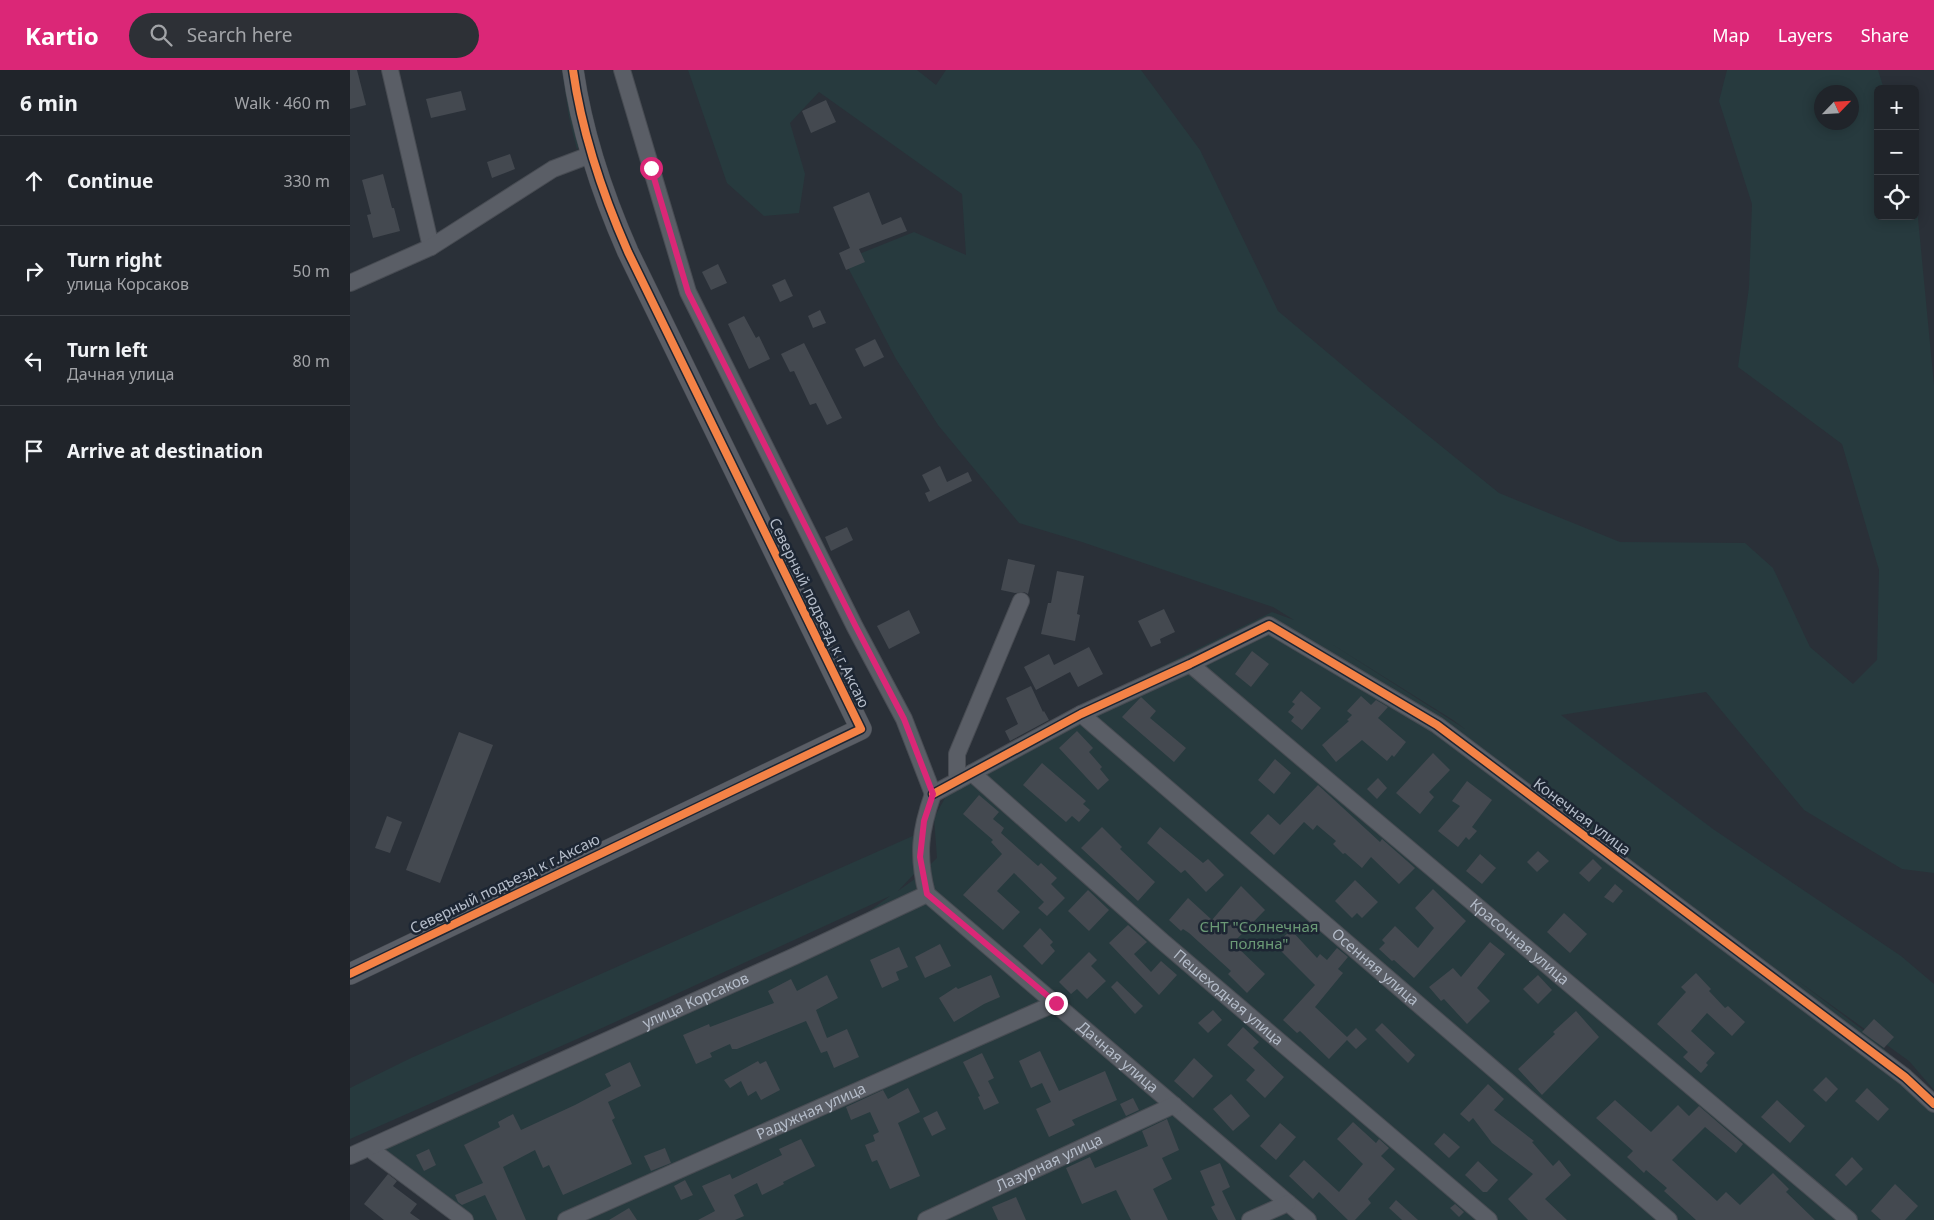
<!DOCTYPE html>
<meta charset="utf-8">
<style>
body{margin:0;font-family:"Noto Sans",sans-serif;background:#2d3036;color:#f1f3f6}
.controls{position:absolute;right:15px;top:15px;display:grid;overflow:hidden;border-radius:8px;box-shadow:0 2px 12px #0003}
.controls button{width:45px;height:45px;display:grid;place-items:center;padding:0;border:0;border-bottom:1px solid #3d4147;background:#20242a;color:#f1f3f6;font:25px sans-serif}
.compass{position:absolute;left:1464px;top:15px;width:45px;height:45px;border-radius:50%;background:#20242a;box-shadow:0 2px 12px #0003;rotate:65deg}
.stop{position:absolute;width:15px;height:15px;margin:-11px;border:4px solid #db2777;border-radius:50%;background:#fff}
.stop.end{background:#db2777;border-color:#fff;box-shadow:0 1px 5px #0008}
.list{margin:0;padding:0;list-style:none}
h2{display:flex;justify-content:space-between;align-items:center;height:65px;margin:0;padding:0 20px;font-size:21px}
h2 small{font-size:16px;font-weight:400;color:#a2a4a8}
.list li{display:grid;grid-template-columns:32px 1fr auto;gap:15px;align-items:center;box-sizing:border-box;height:90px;padding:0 20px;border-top:1px solid #3d4147}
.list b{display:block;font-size:19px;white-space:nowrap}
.list p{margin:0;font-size:16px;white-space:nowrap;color:#a2a4a8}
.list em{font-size:16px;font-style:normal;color:#a2a4a8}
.icon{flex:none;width:28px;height:28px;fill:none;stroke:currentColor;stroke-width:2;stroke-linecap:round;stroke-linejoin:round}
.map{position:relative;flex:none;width:1584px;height:1150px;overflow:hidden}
header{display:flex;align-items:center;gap:30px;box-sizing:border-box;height:70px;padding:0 25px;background:#db2777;color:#fff}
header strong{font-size:24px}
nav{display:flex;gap:28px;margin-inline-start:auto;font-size:18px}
.search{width:350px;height:45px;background:#2d3036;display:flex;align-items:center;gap:12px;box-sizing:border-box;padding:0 18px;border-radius:28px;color:#a2a4a8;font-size:19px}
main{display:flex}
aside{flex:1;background:#20242a}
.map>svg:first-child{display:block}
</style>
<header>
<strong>Kartio</strong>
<div class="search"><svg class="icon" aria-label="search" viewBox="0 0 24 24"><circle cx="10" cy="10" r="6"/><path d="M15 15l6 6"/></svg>Search here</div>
<nav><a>Map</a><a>Layers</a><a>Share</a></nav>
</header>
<main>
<aside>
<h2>6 min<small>Walk · 460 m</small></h2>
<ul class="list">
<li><svg class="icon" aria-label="ahead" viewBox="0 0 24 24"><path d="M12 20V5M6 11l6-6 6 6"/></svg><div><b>Continue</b></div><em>330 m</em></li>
<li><svg class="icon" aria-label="right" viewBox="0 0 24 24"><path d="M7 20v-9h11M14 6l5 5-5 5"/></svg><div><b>Turn right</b><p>улица Корсаков</p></div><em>50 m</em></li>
<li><svg class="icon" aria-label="left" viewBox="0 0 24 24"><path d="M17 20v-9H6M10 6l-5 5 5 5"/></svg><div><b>Turn left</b><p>Дачная улица</p></div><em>80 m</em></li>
<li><svg class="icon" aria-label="arrive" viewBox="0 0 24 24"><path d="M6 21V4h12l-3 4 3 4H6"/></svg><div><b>Arrive at destination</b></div></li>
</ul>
</aside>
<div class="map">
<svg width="1584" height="1150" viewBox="0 0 1584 1150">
<rect width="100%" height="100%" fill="#2a3038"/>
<g fill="#273a3e" fill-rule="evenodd">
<path d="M212,0h4l13,76 -2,4 -8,-33z"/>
<path d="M338,0h229l19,15 10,-15h195l59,80 78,161 94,79 127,103 121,49 125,1 28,25 37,79 43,37 24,-24 2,-90 -37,-126 -104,-77 11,-80 3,-83 -33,-103 8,-31h151l6,19h-6v127h37v-29l19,198v488l-32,-4 -98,-59 -98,-118 -145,23 152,114 188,127 33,28v106l-25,-29 -111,-80 69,52 67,62v125h-1480l-95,-74 506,-232 25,-18 -288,132 -252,111v-51l61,-30 504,-223v38l-17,18 21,-15 18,-18 -3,-40 24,-44 136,-74 178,-88 22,8 -21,-13 -191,-65 -63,-19 -81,-98 -42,-66 -52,-99 70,-28 52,23 -4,-61 -143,-102 -29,31 15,51 -6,39 -35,3 -37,-33zM1472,22h30v30h-30zM980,573l123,77 12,9z"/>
</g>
<g fill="#444950">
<path d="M0,0h7l9,35 -16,4z"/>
<path d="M111,21l5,19 -35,8 -5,-19z"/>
<path d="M476,30l10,22 -25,11 -9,-22z"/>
<path d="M160,84l5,15 -23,9 -5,-16z"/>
<path d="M33,104l9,34h2l6,23 -27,7 -6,-23 4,-1 -9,-34z"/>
<path d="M519,122l13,33 19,-8 6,14 -48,18 6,13 -19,8 -7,-17 11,-5 -17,-41z"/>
<path d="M368,194l9,19 -16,7 -9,-18z"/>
<path d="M435,209l8,17 -13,6 -8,-17z"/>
<path d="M470,240l6,13 -13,5 -5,-12z"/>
<path d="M394,246l12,22 3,-2 11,23 -21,10 -21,-45z"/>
<path d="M525,269l9,18 -20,10 -9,-18z"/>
<path d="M454,273l38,75 -15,7 -11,-22 -6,2 -16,-34 -4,1 -9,-18z"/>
<path d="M590,396l7,16 21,-10 4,9 -43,21 -4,-9 5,-2 -8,-16z"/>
<path d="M497,457l6,13 -22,11 -6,-14z"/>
<path d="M658,489l27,6 -7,29 -4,-2 -9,1 -14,-3z"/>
<path d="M707,501l27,5 -7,38 3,1 -5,26 -34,-7 7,-31h3z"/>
<path d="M814,539l11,23 -15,7 1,4 -10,4 -13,-26z"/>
<path d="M559,540l11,23 -31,16 -12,-23z"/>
<path d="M739,577l14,27 -25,13 -8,-15 -34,18 -12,-23 25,-13 5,11z"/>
<path d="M902,581l17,13 -18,23 -16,-13z"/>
<path d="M681,616l12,26 1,-1 5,9 -39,21 -5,-10 13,-7 -12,-26z"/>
<path d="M951,621l20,17 -19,22 -11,-9 3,-4 -6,-5 7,-8 -3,-2z"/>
<path d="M1011,626l10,9 5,-5 12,7 -10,11 28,24 -12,15 -2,-2 -5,6 -25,-21 -26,22 -14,-17 27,-24 -2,-1 5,-5 -5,-4z"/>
<path d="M791,627l15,14 -6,7 36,30 -12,14 -52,-45z"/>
<path d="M727,661l16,17 -4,4 13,15 -2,2 9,11 -11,10 -39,-42z"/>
<path d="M109,662l34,13 -53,138 -34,-13z"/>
<path d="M1083,683l17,17 -21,22 5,5 -14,17 -24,-21z"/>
<path d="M925,689l16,14 -17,21 -16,-14z"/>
<path d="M692,693l44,38 -3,3 7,6 -11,12 -7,-6 -6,6 -43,-37z"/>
<path d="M1028,708l9,10 -10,11 -10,-10z"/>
<path d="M1117,711l25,19 -20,27 5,4 -8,9 -3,-3 -8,10 -20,-16 22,-25 -8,-5z"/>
<path d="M968,715l62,57 2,-3 33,29 -16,16 -28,-27 -9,11 -17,-15 -2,1 -10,-10 3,-3 -19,-16 -4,5 -9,-8 -30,33 -24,-22 18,-19 12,11z"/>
<path d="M629,725l20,17 -6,7 11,9 -3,5 37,33 3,-3 16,15 -6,6 14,14 -18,18 -9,-8 6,-6 -30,-29 -17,18 23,21 -17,18 -40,-35 39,-41 -11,-12 2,-2 -30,-26z"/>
<path d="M37,746l15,6 -12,31 -15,-5z"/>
<path d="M752,757l20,20 -2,2 35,33 -17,19 -57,-53z"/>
<path d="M810,757l43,36 5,-4 16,16 -18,17 -21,-22 -4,3 -34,-30z"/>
<path d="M1188,781l11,10 -12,11 -10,-10z"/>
<path d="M1130,784l16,14 -14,16 -16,-13z"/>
<path d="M1243,789l9,9 -13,14 -10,-9z"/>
<path d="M1005,810l23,22 -16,16 -5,-5 -5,5 -17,-17z"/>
<path d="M1265,814l8,7 -10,12 -9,-6z"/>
<path d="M891,816l24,24 -32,33 32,31 -18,19 -19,-19 3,-3 -42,-38 -6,-4 -2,2 -12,-11 19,-22 24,22z"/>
<path d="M1083,819l33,32 -52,57 -20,-18 -2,1 -13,-12 6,-6 -3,-3 13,-14 23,22 16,-20 -19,-20z"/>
<path d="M738,820l21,20 -20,21 -21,-20z"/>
<path d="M1214,843l23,21 -17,19 -23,-21z"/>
<path d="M778,855l19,17 -13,12 17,18 10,-11 16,14 -18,20 -50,-52z"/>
<path d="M690,858l13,14 -3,3 5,6 -13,14 -19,-19z"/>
<path d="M941,860l26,28 3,-4 7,6 10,-12 11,9 -10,12 5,4 -28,34 32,30 9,-9 11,11 -11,10 -9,-9 -18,19 -29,-28 -3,2 -14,-13 32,-35 -40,-40z"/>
<path d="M1140,872l15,12 -28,34 13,13 -23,23 -23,-25 -3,2 -12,-14 24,-19 8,9z"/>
<path d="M590,874l11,22 -26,12 -10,-21z"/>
<path d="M549,877l9,20 -12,5 3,8 -17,8 -12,-28z"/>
<path d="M739,882l8,8 -6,6 15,15 -19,18 -10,-10 -6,5 -12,-12z"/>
<path d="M1346,903l15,16 -2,2 16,17 3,-2 17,16 -13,14 -25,-23 -16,18 24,22 -9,10 2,2 -7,8 -18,-16 5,-5 -31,-28 29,-32 -5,-5z"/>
<path d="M477,905l11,23 -22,12 11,28 20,-9 12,28 -25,11 -7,-17 -6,2 -15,-32 -69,28h-5l-2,-5 -20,9 2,4 -16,7 -13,-29 26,-11 1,3 64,-24 -6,-12 23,-12 6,12z"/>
<path d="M641,905l9,22 -16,7 -30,18 -15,-24 17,-11 2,2z"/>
<path d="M1188,905l14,15 -14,14 -15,-15z"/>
<path d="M767,911l26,25 -8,8 -24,-27z"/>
<path d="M863,940l9,10 -14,13 -10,-10z"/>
<path d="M1226,941l23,26 -57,58 -24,-26 37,-35 -2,-2z"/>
<path d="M1524,949l20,18 -10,11 -22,-16z"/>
<path d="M1032,953l33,32 -7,8 -33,-33z"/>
<path d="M893,957l16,15 -6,6 31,29 -19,21 -19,-18 9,-10 -28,-25z"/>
<path d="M690,981l19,40 46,-20 12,29 -45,20 3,5 -26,12 -13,-28 15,-7 -9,-19 -11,5 -12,-27z"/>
<path d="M632,983l12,25 -6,3 11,22 -15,7 -6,-13 2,-1 -17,-34z"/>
<path d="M844,988l19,18 -20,22 -19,-17z"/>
<path d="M408,991l2,3 6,-3 14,29 -19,10 -5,-9 -8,5 -7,-15 -11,7 -6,-8z"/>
<path d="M280,992l11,24 -33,16 7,16 -3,2 20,44 -69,31 -14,-30 -6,3 -8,-18 -32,17 23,53h-29l-12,-25 -23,10 -4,-3 -3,-7 28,-12 -19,-38 36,-18 -2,-5 15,-8 8,16 54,-25 36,-19 -6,-12z"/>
<path d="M1476,1007l12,12 -12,13 -13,-12z"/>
<path d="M1138,1014l16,15 -10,11 40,31 -2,1 21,24 6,-6 12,15 -26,24 22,21h-39l-20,-21 25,-25 -41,-31 -19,-25 -4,4 -9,-8z"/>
<path d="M558,1018l12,24 -22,11 22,53 -30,13 -13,-29 -5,2 -7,-17 10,-4 -2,-6 6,-3 -9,-20 -19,8 -5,-13 37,-17 5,9z"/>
<path d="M1517,1018l22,21 -11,12 -23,-20z"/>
<path d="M881,1024l19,22 -17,15 -20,-22z"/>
<path d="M783,1028l6,12 -13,6 -6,-12z"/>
<path d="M1265,1030l36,32 27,-27 11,11 10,-10 44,38 -7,9 -31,-26 -33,33 45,41 9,-9 14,13 33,-32 16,16 -3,3 29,28h-119l-32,-29 3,-3 -21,-18 -2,3 -17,-16 6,-6 -37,-33z"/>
<path d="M1427,1030l28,26 -15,17 -29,-26z"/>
<path d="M587,1041l9,18 -14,7 -9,-18z"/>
<path d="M817,1049l12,31 -17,8 10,21 -19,10 15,31h-37l-15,-30 -34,14 -16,-36 24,-11 5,11 53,-22 -6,-15z"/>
<path d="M1003,1052l23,21 3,-4 10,9 -8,8 14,13 -27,30 3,4 -16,17h-7l-29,-28 -6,7 -24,-23 15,-16 35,32 24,-28 -26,-25z"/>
<path d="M930,1053l16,14 -20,23 -16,-14z"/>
<path d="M1094,1063l16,14 -11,11 -15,-14z"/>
<path d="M451,1069l14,27 -32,16 1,2 -22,11 -5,-12 -23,12 10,21 -9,4h-37l17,-9 -13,-25 28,-12 2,5 27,-13 23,-11 -3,-6z"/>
<path d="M315,1078l6,15 -20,8 -7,-15z"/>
<path d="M79,1079l7,16 -12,6 -8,-16z"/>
<path d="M1502,1087l11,12 -17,17 -11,-11z"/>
<path d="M1128,1091l20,19 -11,12h-4l-18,-17z"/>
<path d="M870,1093l10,24 -8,4 14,29h-18l-7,-13 4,-2 -15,-34z"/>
<path d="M38,1104l9,7 -4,5 24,18 -7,9 10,7h-36l-20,-16z"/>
<path d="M335,1110l8,15 -12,5 -7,-14z"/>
<path d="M1545,1114l23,22 -13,14h-24l-10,-9z"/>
<path d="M666,1127l10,23h-28l-6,-13z"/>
<path d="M1046,1130l22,20h-16l-13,-12z"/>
<path d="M1105,1134l9,8 -5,5 -9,-9z"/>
<path d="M279,1138l8,12h-28z"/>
</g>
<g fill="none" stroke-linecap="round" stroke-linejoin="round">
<g stroke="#484c53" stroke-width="18">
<g id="minor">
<path d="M40,0l41,177"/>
<path d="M272,0l66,222 167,335 49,92 29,75"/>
<path d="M0,213l81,-36 122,-78 37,-14"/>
<path id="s1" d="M840,594l659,556"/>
<path id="s2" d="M731,644l588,506"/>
<path id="s3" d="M622,703l191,169 326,278"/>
<path d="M607,711v-27l64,-153"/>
<path d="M583,724l148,-80 109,-50 79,-39 168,100 468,352 29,27"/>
<path id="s4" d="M577,824l381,326"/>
<path d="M19,1078l96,72"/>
<path id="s5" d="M0,1086l445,-200 132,-62c-10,-39 -7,-63 6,-100"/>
<path id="s6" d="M216,1150l490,-217"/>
<path id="s7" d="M576,1150l248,-115"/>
<path d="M900,1150l38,-17"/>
</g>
</g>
<g stroke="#484c53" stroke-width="22">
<path id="tertiary" d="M0,904l511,-245 -233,-477c-26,-59 -46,-118 -55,-182"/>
</g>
<use href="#minor" stroke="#5a5e66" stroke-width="16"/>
<use href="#tertiary" stroke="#5a5e66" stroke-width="21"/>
<g stroke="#1d2633" stroke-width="11">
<g id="cycleway">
<path d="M583,724l148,-80 109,-50 79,-39 168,100 468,352 29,27"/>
<path d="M0,904l511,-245 -233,-477c-26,-59 -46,-118 -55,-182"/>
</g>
</g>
<use href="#cycleway" stroke="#f48246" stroke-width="8"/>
</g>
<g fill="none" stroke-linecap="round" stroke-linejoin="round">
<path stroke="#db2777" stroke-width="6" d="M301,98l37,124 168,335 48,92 29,75 -9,27 -4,36 7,37 129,109"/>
</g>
<g text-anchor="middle" stroke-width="5" stroke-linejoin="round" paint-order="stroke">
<g font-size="15" fill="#b4bcc9" stroke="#1d2633">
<text transform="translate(469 543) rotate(64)" y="5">Северный подъезд к г.Аксаю</text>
<text transform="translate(1232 747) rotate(37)" y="5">Конечная улица</text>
<text transform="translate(155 814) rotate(-26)" y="5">Северный подъезд к г.Аксаю</text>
<text dy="5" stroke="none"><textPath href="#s1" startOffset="431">Красочная улица</textPath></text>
<text dy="5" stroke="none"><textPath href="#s2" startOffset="388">Осенняя улица</textPath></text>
<text dy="5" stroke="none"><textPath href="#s3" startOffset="341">Пешеходная улица</textPath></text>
<text dy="5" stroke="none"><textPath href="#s5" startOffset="379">улица Корсаков</textPath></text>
<text dy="5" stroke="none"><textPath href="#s4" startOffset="251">Дачная улица</textPath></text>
<text dy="5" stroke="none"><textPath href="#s6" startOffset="268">Радужная улица</textPath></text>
<text dy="5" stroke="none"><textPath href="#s7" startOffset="136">Лазурная улица</textPath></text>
</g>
<g font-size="15" fill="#6b9a76" stroke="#1d2633">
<text x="909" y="862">СНТ "Солнечная<tspan x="909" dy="17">поляна"</tspan></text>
</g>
</g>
</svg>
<div class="controls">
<button>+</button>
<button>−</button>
<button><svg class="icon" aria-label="locate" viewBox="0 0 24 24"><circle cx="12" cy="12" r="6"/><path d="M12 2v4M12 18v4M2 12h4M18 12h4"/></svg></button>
</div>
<svg class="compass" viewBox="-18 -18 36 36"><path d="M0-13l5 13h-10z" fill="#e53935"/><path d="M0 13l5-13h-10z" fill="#a2a4a8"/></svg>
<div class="stop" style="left:301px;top:98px"></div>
<div class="stop end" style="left:706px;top:933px"></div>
</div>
</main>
